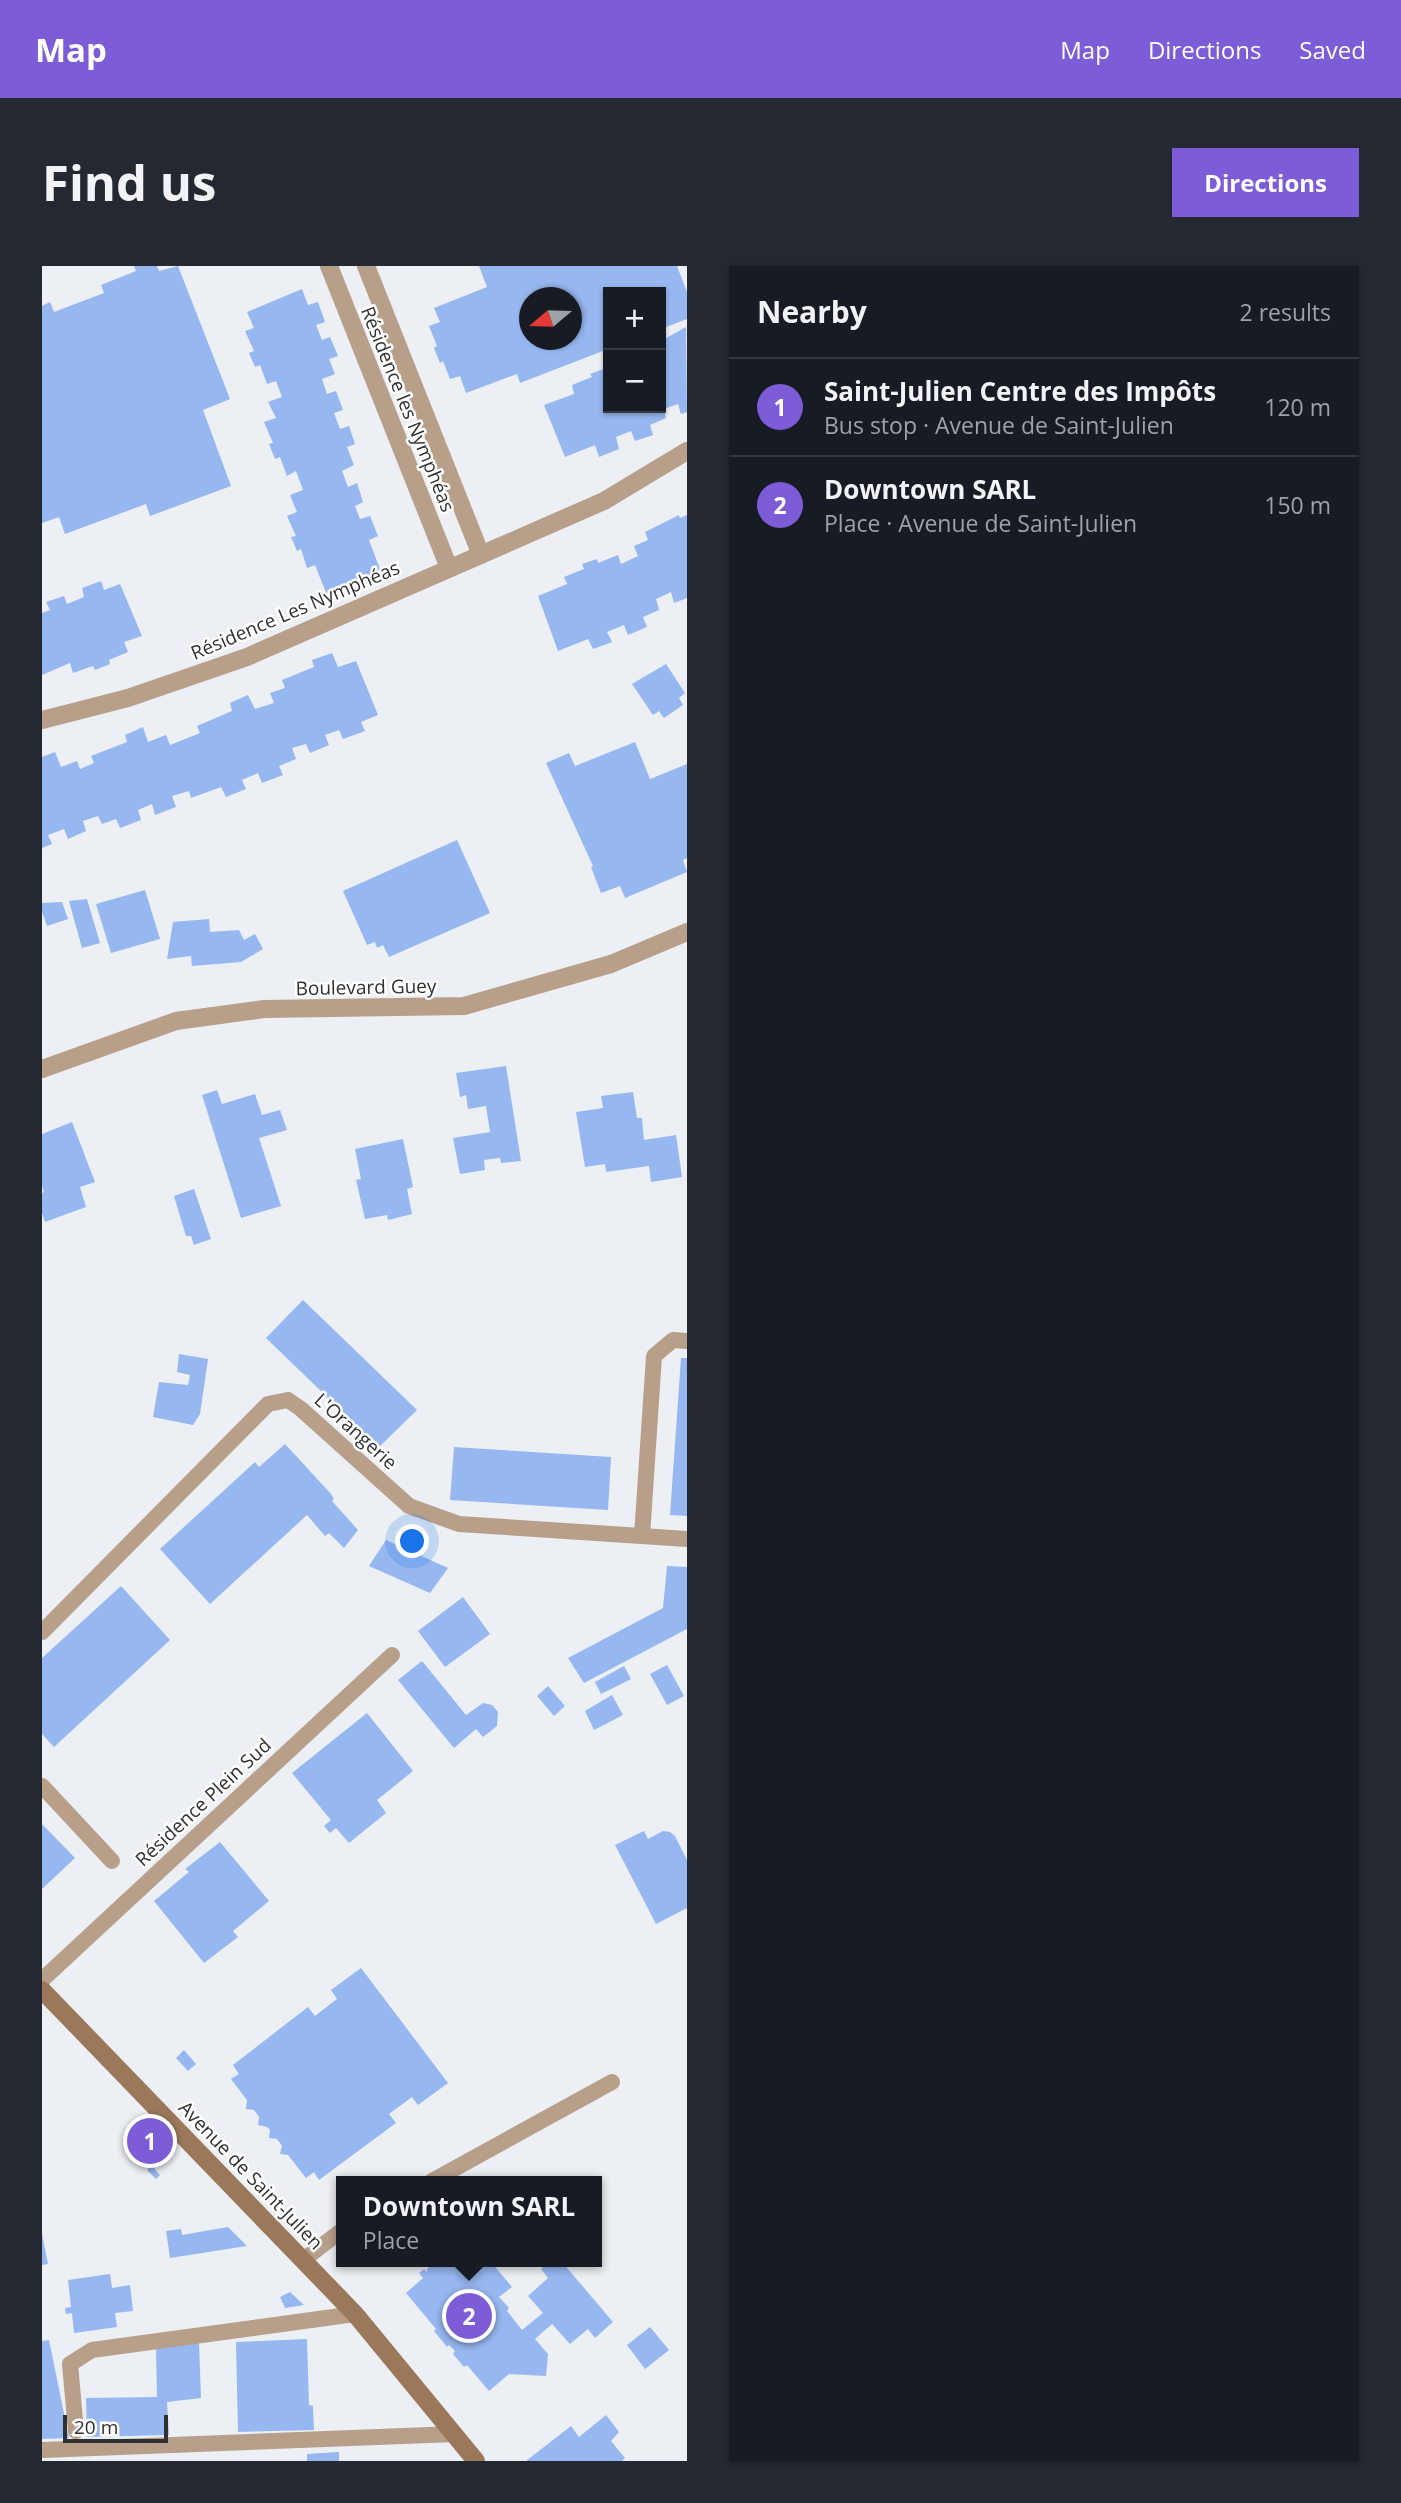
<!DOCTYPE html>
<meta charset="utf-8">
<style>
body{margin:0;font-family:"Open Sans",sans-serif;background:#242831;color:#f1f3f6}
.controls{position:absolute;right:21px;top:21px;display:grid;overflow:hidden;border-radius:0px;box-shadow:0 2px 5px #0004}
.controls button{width:63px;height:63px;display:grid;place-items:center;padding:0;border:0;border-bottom:2px solid #363941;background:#171b24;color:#f1f3f6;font:35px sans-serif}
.compass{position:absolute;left:477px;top:21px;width:63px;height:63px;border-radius:50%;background:#171b24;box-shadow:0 2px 5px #0004;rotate:251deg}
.scale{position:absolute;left:21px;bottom:18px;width:105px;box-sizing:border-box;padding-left:7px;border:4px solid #2f3032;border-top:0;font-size:19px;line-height:24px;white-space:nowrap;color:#2f3032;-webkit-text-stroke:5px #fff;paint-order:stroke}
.you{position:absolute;left:371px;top:1276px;width:24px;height:24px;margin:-18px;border:5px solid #fff;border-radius:50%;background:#1a73e8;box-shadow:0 0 0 10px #1a73e833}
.badge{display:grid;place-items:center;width:46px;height:46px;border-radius:50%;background:#7c5cd7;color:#fff;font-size:23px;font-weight:700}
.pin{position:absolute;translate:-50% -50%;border:4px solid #fff;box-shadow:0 2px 7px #0006}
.popup{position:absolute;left:294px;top:1910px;width:266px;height:91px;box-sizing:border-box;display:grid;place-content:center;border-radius:0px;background:#171b24;filter:drop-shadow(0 2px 5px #0005);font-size:23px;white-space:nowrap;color:#9ea1a6}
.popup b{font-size:26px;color:#f1f3f6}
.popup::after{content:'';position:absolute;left:50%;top:100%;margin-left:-14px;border:14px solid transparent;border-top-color:#171b24}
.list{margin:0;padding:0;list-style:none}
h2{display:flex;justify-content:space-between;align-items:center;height:91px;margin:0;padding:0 28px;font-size:30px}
h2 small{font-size:23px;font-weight:400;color:#9ea1a6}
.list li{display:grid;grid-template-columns:46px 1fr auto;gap:21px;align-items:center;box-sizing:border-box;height:98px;padding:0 28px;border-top:2px solid #363941}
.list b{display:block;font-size:26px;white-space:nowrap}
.list p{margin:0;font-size:23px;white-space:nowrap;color:#9ea1a6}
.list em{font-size:23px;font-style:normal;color:#9ea1a6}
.map{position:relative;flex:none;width:645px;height:2195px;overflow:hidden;border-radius:0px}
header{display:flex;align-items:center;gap:42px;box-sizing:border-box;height:98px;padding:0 35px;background:#7c5cd7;color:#fff}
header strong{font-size:33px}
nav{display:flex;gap:38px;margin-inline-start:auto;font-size:24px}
.intro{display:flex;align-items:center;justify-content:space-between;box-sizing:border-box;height:168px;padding:0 42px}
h1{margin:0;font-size:49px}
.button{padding:18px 32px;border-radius:0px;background:#7c5cd7;color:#fff;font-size:24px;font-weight:700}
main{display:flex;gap:42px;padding:0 42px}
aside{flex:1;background:#171b24;border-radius:0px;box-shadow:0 2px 5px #0004}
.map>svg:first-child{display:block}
</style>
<header>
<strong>Map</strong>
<nav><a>Map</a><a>Directions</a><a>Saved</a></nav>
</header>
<div class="intro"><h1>Find us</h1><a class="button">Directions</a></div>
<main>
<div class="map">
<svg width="645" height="2195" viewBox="0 0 645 2195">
<rect width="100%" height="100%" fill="#eceff3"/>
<g fill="#97b7f0" fill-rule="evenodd">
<path d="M92,0h23l2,5 19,-5 52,133 -27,11 28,76 -81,30 -4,-12 -81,30 -6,-17 -17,6v-217l8,-4 4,10 50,-19 -3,-8 35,-14z"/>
<path d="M437,0h198l10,26v27l-26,10v-37h-53v57l-88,34 -3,-9 -51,19 -6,-17 -10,3 -7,-18 -3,2 -6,-15 3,-2 -8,-20 11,-4 -6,-14 53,-21zM487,32h43v42h-43z"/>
<path d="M260,23l6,16 10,-3 7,20 -9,3 6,15 8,-3 8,19 -9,3 6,15 -13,5 5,15 9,-3 7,19 -9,3 6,16 9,-3 6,18 -8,3 7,18 -12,6 6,16 9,-4 6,19 -8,4 5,13 10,-3 8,20 -9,4 12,32 -54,23 -12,-30 -8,3 -6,-19 -4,2 -6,-14 5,-1 -9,-20 10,-4 -7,-17 13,-5 -7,-19 -9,5 -7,-19 -5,2 -6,-15 4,-1 -9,-21 12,-4 -8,-16 14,-5 -6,-16 -9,3 -7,-19 -5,2 -6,-14 5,-2 -9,-20 9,-3 -7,-16z"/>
<path d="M644,61l1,85 -6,2 -3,-10 -14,5 2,9 -16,7 3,10 -18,6 -4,-10 -15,6 3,12 -20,8 -4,-12 -30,12 -21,-52 30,-11 -2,-9 20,-8 -2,-3 16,-6 2,3v37h53v-67z"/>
<path d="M637,249l1,3 7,-3v83l-13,5 -3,-11 -15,7 3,11 -16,7 4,10 -19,8 -4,-10 -17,7 5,10 -19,7 -5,-10 -30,12 -20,-55 29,-12 -3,-7 20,-8 -2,-5 15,-5 1,4 20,-8 3,9 17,-8 -4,-10 14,-6 -3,-8z"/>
<path d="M59,315l3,9 16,-6 22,52 -18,6 4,10 -19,8 1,4 -15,6 -2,-4 -20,7 -3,-10 -28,12v-62l8,-3 -4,-8 18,-6 3,8 17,-7 -2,-9z"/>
<path d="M290,387l6,14 18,-6 22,54 -17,7 4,9 -22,8 -4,-9 -14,5 4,10 -19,8 -4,-9 -14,4 4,11 -17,7 4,9 -21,8 -4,-10 -16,7 4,9 -20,8 -5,-10 -30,11 -2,-7 -17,5 4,11 -21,8 -3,-11 -14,6 3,10 -21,8 -4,-9 -14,5 -4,-8 -15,5 3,10 -18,8 -4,-10 -16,6 4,9 -10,4v-91l13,-5 6,15 16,-6 3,8 14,-6 -3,-7 36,-14 -2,-7 18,-8 5,15 18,-7 4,10 30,-12 -3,-7 35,-15 -2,-8 18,-8 7,14 19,-6 -4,-10 15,-5 -3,-8 32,-13 -2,-7z"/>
<path d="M624,398l19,29 -6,5 4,7 -19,13 -5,-7 -6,4 -21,-31z"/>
<path d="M593,476l15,37 37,-15v94l-4,2 4,12 -62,26 -5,-12 -19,7 -10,-26 2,-1 -47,-103 23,-10 6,13z"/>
<path d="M415,574l33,73 -101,44 -6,-12 -6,3 -2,-6 -8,3 -24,-54z"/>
<path d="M103,624l15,49 -49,14 -15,-49z"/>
<path d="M45,633l13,44 -18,5 -13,-47z"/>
<path d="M20,636l6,17 -21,7 -5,-14v-9z"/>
<path d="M167,653l1,13 29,-2 5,10 11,-6 8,15 -22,13 -49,4 -1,-10 -24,3 6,-37z"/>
<path d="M464,800l15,95 -20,2 -1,-5 -16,2 1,10 -25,4 -7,-36 37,-6 -4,-26 -18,3 -2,-14 -6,2 -4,-24z"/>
<path d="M175,824l5,14 33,-10 7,21 18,-5 7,20 -28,8 22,68 -40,12 -39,-123z"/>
<path d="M591,826l4,26h5l2,22 32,-5 6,42 -31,5 -2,-16 -43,6 -1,-8 -20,3 -9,-55 27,-4 -2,-12z"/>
<path d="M30,856l23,60 -15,5 6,20 -41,15 -3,-9v-20l2,-1 -2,-6v-52z"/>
<path d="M361,873l10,48 -6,2 5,25 -24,6 -1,-5 -22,4 -9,-39 5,-1 -6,-30z"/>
<path d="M152,923l17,50 -17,6 -3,-9h-5l-12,-40z"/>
<path d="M261,1034l114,110 -38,37 -113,-109z"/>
<path d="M137,1088l29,5 -8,55 -7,11 -40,-8 6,-35 29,3 2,-10 -13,-3z"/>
<path d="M639,1092h6v158l-17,-1z"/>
<path d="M243,1178l46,50 3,5 -2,2 26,29 -14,18 -15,-15 -4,3 -18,-21 -97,89 -50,-55 95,-87 4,5z"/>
<path d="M412,1181l157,10 -3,53 -158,-10z"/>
<path d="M344,1274l62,28 -18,25 -61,-27z"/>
<path d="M625,1300l20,1v62l-103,54 -16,-25 95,-50z"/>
<path d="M79,1320l49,54 -116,107 -12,-13v-76z"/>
<path d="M421,1331l27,37 -45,33 -27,-36z"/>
<path d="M380,1395l44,54 17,-12 9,2 6,7 -1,14 -14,11 -7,-8 -22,19 -56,-68z"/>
<path d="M625,1399l17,31 -17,9 -17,-31z"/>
<path d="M582,1400l7,13 -30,15 -6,-12z"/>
<path d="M506,1420l17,20 -11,10 -17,-20z"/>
<path d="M570,1429l11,20 -29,15 -9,-19z"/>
<path d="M325,1447l46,58 -36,29 9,13 -37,30 -13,-15 -6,5 -6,-7 7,-6 -39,-47z"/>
<path d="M0,1558l33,34 -33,31z"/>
<path d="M602,1565l4,8 15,-8 7,1 5,4 12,24v48l-31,16 -41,-79z"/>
<path d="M178,1576l49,59 -36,30 5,6 -34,26 -50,-62 35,-29 -4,-3z"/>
<path d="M319,1702l87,115 -30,22 -6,-8 -23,17 7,9 -77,57 -5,-8 -8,6 -18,-23 -8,-1 2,-8 -5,-7 -8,-1 1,-8 -3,-3 -9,-2 1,-8 -5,-7 -8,-1 1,-9 -16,-21 8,-5 -6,-9 75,-58 7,9 22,-17 -6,-9z"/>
<path d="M142,1784l12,14 -8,7 -12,-13z"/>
<path d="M109,1899l9,10 -4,4 -9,-9z"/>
<path d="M186,1961l19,19 -77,12 -4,-27 15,-2 1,6z"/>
<path d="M0,1968l6,30 -6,1z"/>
<path d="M392,1996h57l21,25 -13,10 10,11 -2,3 15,19 21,-17 -15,-17 20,-18 -7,-9 8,-7h13l51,60 -18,16 -7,-9 -18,15 -18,-20 -17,15 13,15 -2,22 -37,-2 -20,17 -22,-26 -3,2 -11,-13 2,-3 -6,-6 -2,2 -13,-16 2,-2 -30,-36 17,-15 -4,-5 5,-4 3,3v-3z"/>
<path d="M68,2008l2,14 18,-3 3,26 -18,2 2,14 -43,6 -2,-20 -6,1 -1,-6 6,-1 -3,-27z"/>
<path d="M248,2026l14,13 -19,3 -5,-11z"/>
<path d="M608,2061l19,23 -24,19 -18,-24z"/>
<path d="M265,2073l2,66 4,1 1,24 -76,2 -2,-90z"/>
<path d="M7,2074l20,98 -27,1v-98z"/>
<path d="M157,2077l2,55 -34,4 2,33 -82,2 -1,-39 71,-1 -1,-49z"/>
<path d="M564,2149l13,17 -8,9 14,17 -3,3h-96l45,-35 8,11z"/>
<path d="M297,2186v9h-32v-7z"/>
</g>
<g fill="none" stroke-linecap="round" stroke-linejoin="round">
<g stroke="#b79f8a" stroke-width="16">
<path d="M600,1270l12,-180 19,-16 14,1"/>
<path d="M0,1366l226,-228 20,-4 13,9 108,97 50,18 228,15"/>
<path d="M0,1520l70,75"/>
<path d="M0,1714l350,-325"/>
<path d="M390,1915l180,-99"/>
<path d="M261,1994l38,-29"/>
<path d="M34,2165l-6,-67 22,-14 263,-36"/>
<path d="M0,2184l413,-16"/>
</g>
<g stroke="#b79f8a" stroke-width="18">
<path d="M287,0l120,302"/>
<path d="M324,0l115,289"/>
<path d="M0,454l86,-22 119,-41 357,-156 83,-50"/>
<path d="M0,803l134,-48 88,-12 200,-3 147,-42 76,-32"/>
</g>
<path stroke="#9b785a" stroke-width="18" d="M0,1724l313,324 121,147"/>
</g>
<g text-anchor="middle" stroke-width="5" stroke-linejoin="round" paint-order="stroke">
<g font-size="19" fill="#2f3032" stroke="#fff">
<text transform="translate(366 143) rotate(68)" y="7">Résidence les Nymphéas</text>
<text transform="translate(253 344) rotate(-23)" y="7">Résidence Les Nymphéas</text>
<text transform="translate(324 721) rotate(-1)" y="7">Boulevard Guey</text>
<text transform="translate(314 1165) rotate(42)" y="7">L'Orangerie</text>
<text transform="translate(161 1536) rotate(-43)" y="7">Résidence Plein Sud</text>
<text transform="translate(209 1909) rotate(46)" y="7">Avenue de Saint-Julien</text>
</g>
</g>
</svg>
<div class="controls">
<button>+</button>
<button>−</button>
</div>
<svg class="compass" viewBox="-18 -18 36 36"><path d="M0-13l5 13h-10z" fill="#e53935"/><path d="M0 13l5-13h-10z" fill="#9ea1a6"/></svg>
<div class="scale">20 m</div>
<div class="you"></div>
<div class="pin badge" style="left:108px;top:1875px">1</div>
<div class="pin badge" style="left:427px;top:2050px">2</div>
<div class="popup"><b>Downtown SARL</b>Place</div>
</div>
<aside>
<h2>Nearby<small>2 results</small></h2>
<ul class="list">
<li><span class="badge">1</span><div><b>Saint-Julien Centre des Impôts</b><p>Bus stop · Avenue de Saint-Julien</p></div><em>120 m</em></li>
<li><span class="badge">2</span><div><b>Downtown SARL</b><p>Place · Avenue de Saint-Julien</p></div><em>150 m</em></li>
</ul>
</aside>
</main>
